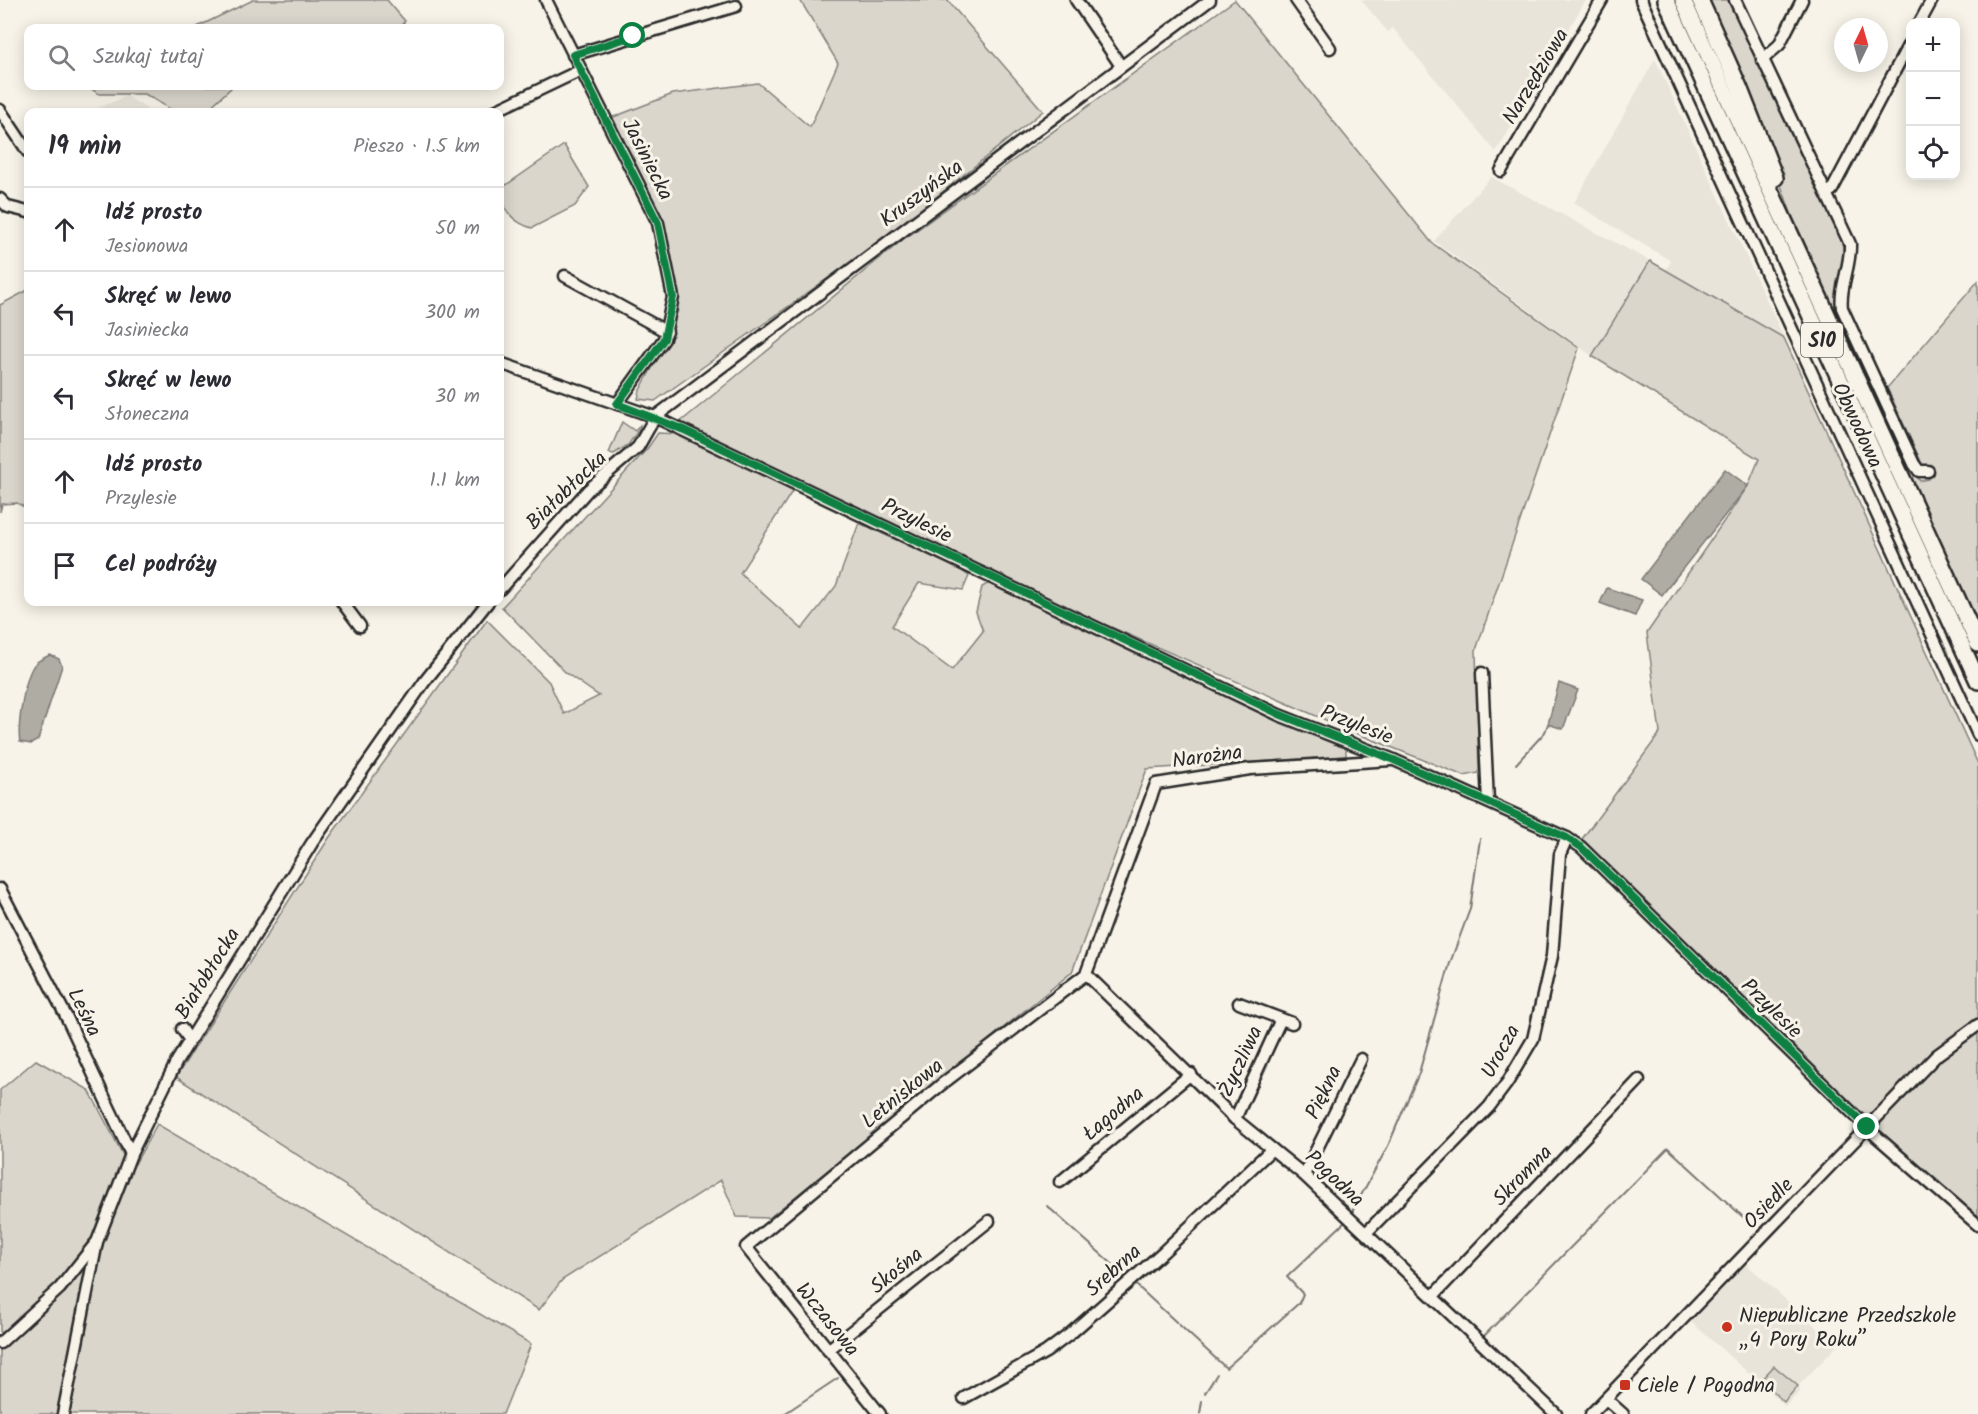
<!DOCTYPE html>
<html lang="pl">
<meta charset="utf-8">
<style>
body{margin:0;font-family:Kalam,sans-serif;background:#f7f7f7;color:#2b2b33}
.controls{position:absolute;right:18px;top:18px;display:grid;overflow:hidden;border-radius:12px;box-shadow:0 3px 15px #0003}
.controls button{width:54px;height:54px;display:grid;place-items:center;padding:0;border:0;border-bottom:2px solid #e1e1e2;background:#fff;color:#2b2b33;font:30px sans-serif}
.compass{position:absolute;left:1834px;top:18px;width:54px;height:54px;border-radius:50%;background:#fff;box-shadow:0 3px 15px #0003;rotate:5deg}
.stop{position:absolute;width:18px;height:18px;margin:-14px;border:4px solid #0b8043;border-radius:50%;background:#fff}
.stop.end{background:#0b8043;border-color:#fff;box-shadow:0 2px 6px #0008}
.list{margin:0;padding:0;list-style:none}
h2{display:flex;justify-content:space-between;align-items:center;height:78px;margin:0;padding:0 24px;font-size:26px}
h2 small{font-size:20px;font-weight:400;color:#7c7c81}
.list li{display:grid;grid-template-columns:39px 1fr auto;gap:18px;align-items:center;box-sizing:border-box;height:84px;padding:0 24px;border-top:2px solid #e1e1e2}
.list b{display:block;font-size:22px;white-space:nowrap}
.list p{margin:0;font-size:20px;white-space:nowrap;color:#7c7c81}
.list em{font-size:20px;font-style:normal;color:#7c7c81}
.icon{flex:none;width:33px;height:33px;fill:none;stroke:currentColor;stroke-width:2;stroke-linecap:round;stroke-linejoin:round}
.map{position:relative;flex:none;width:1978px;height:1414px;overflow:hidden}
.search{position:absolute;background:#fff;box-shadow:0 3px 15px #0003;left:24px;top:24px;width:480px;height:66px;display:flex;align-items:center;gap:15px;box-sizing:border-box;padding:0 21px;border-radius:12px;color:#7c7c81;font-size:22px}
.panel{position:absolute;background:#fff;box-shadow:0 3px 15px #0003;left:24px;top:108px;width:480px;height:498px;border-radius:12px}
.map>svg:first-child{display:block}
</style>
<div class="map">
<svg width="1978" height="1414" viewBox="0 0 1978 1414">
<rect width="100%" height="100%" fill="#f7f3e8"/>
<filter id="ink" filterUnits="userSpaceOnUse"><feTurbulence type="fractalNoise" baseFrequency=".0167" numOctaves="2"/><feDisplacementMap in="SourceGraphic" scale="12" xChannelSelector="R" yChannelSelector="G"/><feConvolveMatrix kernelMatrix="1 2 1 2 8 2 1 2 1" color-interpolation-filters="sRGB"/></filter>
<g filter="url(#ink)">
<g fill="#e8e4da">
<path d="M1361,0h225l-90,152 -104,-125 -4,5z"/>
<path d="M1655,59l129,279 -118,-68 5,-9 -97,-58z"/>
<path d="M127,96l24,16h-60v-1z"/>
<path d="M1491,177l159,84 -58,95 -158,-115z"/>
<path d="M1744,1262l93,84 -38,39 1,7 -15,14 -96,-86z"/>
</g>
<g fill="#dad6cc" stroke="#82807c" stroke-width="1.5">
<path d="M253,0h134l18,21 -6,7h-204z"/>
<path d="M800,0h147l96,111 -146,118 10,8 328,-237 197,243 147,105 -103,302 3,123 -15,3 -106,-42 -321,-139 -2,6 311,147v8l-199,13 -75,203 -303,246 -32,-1 -16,-37 -159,100 -23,30 -363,-233 153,-239 158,-218 62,62 15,32 35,-18 -33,-23 -64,-66 145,-158 11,-16 22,1 113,56 -53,83 62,56 34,-43 23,-63 96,43 14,10 -6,14 -44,-7 -27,43 60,44 31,-39 -7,-19 6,-25 9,-5 -312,-159 227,-186 -10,-7 -241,171 -17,-2 2,-9 27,-49 11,-31 -17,-89 -50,-103 62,-24 85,-11 52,44 28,-64z"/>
<path d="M1708,0h23l110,239c8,23 -5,41 -5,63l78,170 6,9 9,-2 -42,-91 91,-107v342l-187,-410 -54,-150z"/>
<path d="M87,86h146l-28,26h-30l-30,-18h-46z"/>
<path d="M564,145l25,42 -14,19 -43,22c-23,-7 -33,-23 -32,-47l6,4z"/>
<path d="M1650,261l134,77 194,426v452l-113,-97 -283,-280 78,-106 -13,-100 101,-147 11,-27 -167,-103z"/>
<path d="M28,290v219l-11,-6 -15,1 -2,8v-207z"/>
<path d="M622,422l13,9 5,-6v3l-12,17 -14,9 -5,-1z"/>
<path d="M36,1060l53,30 35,67 11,7 22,-40 374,220 -28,70h-503v-324z"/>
<path d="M1774,1366l24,20 -14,16 -23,-22z"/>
</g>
<g fill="#afaca4" stroke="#7a7874" stroke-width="1.5">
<path d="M1725,469l23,17 -86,109 -21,-16z"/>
<path d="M1607,588l35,12 -7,16 -35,-13z"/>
<path d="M50,655l9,4 3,7 -24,74 -7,4 -11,-2c-3,-15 4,-58 11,-72 4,-9 11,-11 19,-15z"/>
<path d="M1559,683l19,7 -15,39 -15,-5z"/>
</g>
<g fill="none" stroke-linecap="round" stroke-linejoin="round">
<g stroke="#7a7874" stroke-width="2">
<path d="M1516,764l29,-32 3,-8"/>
<path d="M1047,1206l81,72"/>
<path d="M1352,1212l36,-66 31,-73 31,-110 20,-54 10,-70"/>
<path d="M1135,1284l91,84 73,-65 4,-9 -16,-17 58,-55"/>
<path d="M1482,1338l186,-190 86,79"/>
<path d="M1205,1393l12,-19"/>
<path d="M784,1414l54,-36"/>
<path d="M1200,1414l2,-13"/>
</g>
<g stroke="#2b2b2b" stroke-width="15">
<g id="minor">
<path d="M546,0l112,223 15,74 -9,42 -47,65"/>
<path d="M1076,0l45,66"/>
<path d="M1296,0l34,48"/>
<path d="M1641,0l337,735"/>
<path d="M1735,0l115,244c1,23 -11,43 -8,64l72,156 5,7h9"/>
<path d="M1920,22l12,-22"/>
<path d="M573,55l163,-49"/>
<path d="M1762,60l17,-15 23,-45"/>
<path d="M0,110l28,42"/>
<path d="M495,111l86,-41"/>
<path d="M1501,171l101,-171"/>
<path d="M1826,193l6,-3 78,-148"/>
<path d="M0,199l8,8 20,5"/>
<path d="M565,276l102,56"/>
<path d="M500,363l155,54 624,298 115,45 173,78 14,9 294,288 103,90"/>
<path d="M500,589l88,-99 50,-43 17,-30 555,-417"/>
<path d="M342,602l18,24"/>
<path d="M1482,673l6,129"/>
<path d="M0,889l67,129 64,136"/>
<path d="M1086,974l149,145 69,56 252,239"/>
<path d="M1086,974l70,-190 94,-15 141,-9"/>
<path d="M1239,1003l53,20"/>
<path d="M182,1029l7,10"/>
<path d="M1235,1119l46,-100"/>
<path d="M1304,1175l57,-116"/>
<path d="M1060,1182l131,-108"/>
<path d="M1366,1233l123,-126 18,-24 26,-44 19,-83 8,-102 7,-16"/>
<path d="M1433,1296l206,-216"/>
<path d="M0,1343l60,-55 35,-44"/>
<path d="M828,1350l161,-129"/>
<path d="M964,1398l82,-46 24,-18 93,-82 109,-103"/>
<path d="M1606,1399l17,15"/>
<path d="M63,1414l34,-172 34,-88 46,-93 135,-218 113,-162 63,-79"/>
<path d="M880,1414l-134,-167 196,-163 144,-110"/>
<path d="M1591,1414l346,-359 41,-30"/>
</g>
</g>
<g stroke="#2b2b2b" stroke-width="20">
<g id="highway">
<path d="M1666,0l312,681"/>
<path d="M1683,0l295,644"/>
<path d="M1700,0l39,87 36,91"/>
</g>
</g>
<use href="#minor" stroke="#f7f3e8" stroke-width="10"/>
<use href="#highway" stroke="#f7f3e8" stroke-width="15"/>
</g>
</g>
<g fill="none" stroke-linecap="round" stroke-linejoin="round" filter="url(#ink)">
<path stroke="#0b8043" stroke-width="8" d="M633,36l-60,19 85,168 15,74 -9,42 -47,65 67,26 595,284 115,46 173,78 14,9 286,280"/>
</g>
<g fill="#c8321e" stroke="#f7f3e8" stroke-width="2">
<circle cx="1727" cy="1327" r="6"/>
<rect x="1619" y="1379" width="12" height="12" rx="3"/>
</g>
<g text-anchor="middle" stroke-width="6" stroke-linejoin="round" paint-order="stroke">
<rect fill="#f7f3e8" stroke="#686764" stroke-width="1.5" x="1801" y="323" width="42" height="34" rx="4.5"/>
<g font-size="20" font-weight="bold" fill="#2b2b2b">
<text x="1822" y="347">S10</text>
</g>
<g font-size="21" fill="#2b2b2b" stroke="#f7f3e8">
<text transform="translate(1535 76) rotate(-59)" y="7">Narzędziowa</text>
<text transform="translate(648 159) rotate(63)" y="7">Jasiniecka</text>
<text transform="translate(921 193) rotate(-37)" y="7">Kruszyńska</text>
<text transform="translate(1858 425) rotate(65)" y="7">Obwodowa</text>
<text transform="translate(566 490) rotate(-44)" y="7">Białobłocka</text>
<text transform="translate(917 520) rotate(26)" y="7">Przylesie</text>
<text transform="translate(1357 724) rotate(21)" y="7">Przylesie</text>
<text transform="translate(1207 756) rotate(-8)" y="7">Narożna</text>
<text transform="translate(207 973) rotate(-58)" y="7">Białobłocka</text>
<text transform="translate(1772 1008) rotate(44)" y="7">Przylesie</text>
<text transform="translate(85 1012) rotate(64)" y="7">Leśna</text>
<text transform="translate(1500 1051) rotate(-61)" y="7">Urocza</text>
<text transform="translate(1240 1061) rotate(-65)" y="7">Życzliwa</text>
<text transform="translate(1323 1092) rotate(-64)" y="7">Piękna</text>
<text transform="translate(902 1093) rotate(-39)" y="7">Letniskowa</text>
<text transform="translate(1113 1113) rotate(-40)" y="7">Łagodna</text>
<text transform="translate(1522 1175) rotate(-46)" y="7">Skromna</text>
<text transform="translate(1335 1178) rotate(43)" y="7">Pogodna</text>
<text transform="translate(1768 1203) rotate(-46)" y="7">Osiedle</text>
<text transform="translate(896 1270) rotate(-39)" y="7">Skośna</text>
<text transform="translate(1113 1270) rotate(-42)" y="7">Srebrna</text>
<text transform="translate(828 1319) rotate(51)" y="7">Wczasowa</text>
</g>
<g font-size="21" fill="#2b2b2b" stroke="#f7f3e8" text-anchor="start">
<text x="1739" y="1322">Niepubliczne Przedszkole<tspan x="1739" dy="24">„4 Pory Roku”</tspan></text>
<text x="1637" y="1392">Ciele / Pogodna</text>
</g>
</g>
</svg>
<div class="controls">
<button>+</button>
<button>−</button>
<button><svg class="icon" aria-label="locate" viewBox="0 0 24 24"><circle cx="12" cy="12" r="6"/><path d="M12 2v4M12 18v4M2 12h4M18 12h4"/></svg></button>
</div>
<svg class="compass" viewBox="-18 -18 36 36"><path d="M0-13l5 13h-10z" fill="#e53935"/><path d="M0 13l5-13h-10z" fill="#7c7c81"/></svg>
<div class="stop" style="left:633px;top:36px"></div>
<div class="stop end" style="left:1867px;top:1127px"></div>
<div class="search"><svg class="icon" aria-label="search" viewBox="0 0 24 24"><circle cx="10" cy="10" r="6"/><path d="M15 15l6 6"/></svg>Szukaj tutaj</div>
<section class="panel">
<h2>19 min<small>Pieszo · 1.5 km</small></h2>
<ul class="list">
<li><svg class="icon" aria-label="ahead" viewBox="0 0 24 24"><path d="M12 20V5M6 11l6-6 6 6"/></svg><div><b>Idź prosto</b><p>Jesionowa</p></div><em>50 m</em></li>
<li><svg class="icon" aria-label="left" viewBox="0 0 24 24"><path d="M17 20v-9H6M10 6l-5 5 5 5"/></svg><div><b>Skręć w lewo</b><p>Jasiniecka</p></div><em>300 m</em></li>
<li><svg class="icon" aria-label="left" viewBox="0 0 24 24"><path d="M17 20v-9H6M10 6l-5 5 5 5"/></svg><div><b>Skręć w lewo</b><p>Słoneczna</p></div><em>30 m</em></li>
<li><svg class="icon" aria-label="ahead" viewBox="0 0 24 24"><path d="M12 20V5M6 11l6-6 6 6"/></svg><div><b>Idź prosto</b><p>Przylesie</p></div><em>1.1 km</em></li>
<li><svg class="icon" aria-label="arrive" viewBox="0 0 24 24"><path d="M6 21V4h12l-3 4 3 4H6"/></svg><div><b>Cel podróży</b></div></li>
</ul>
</section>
</div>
